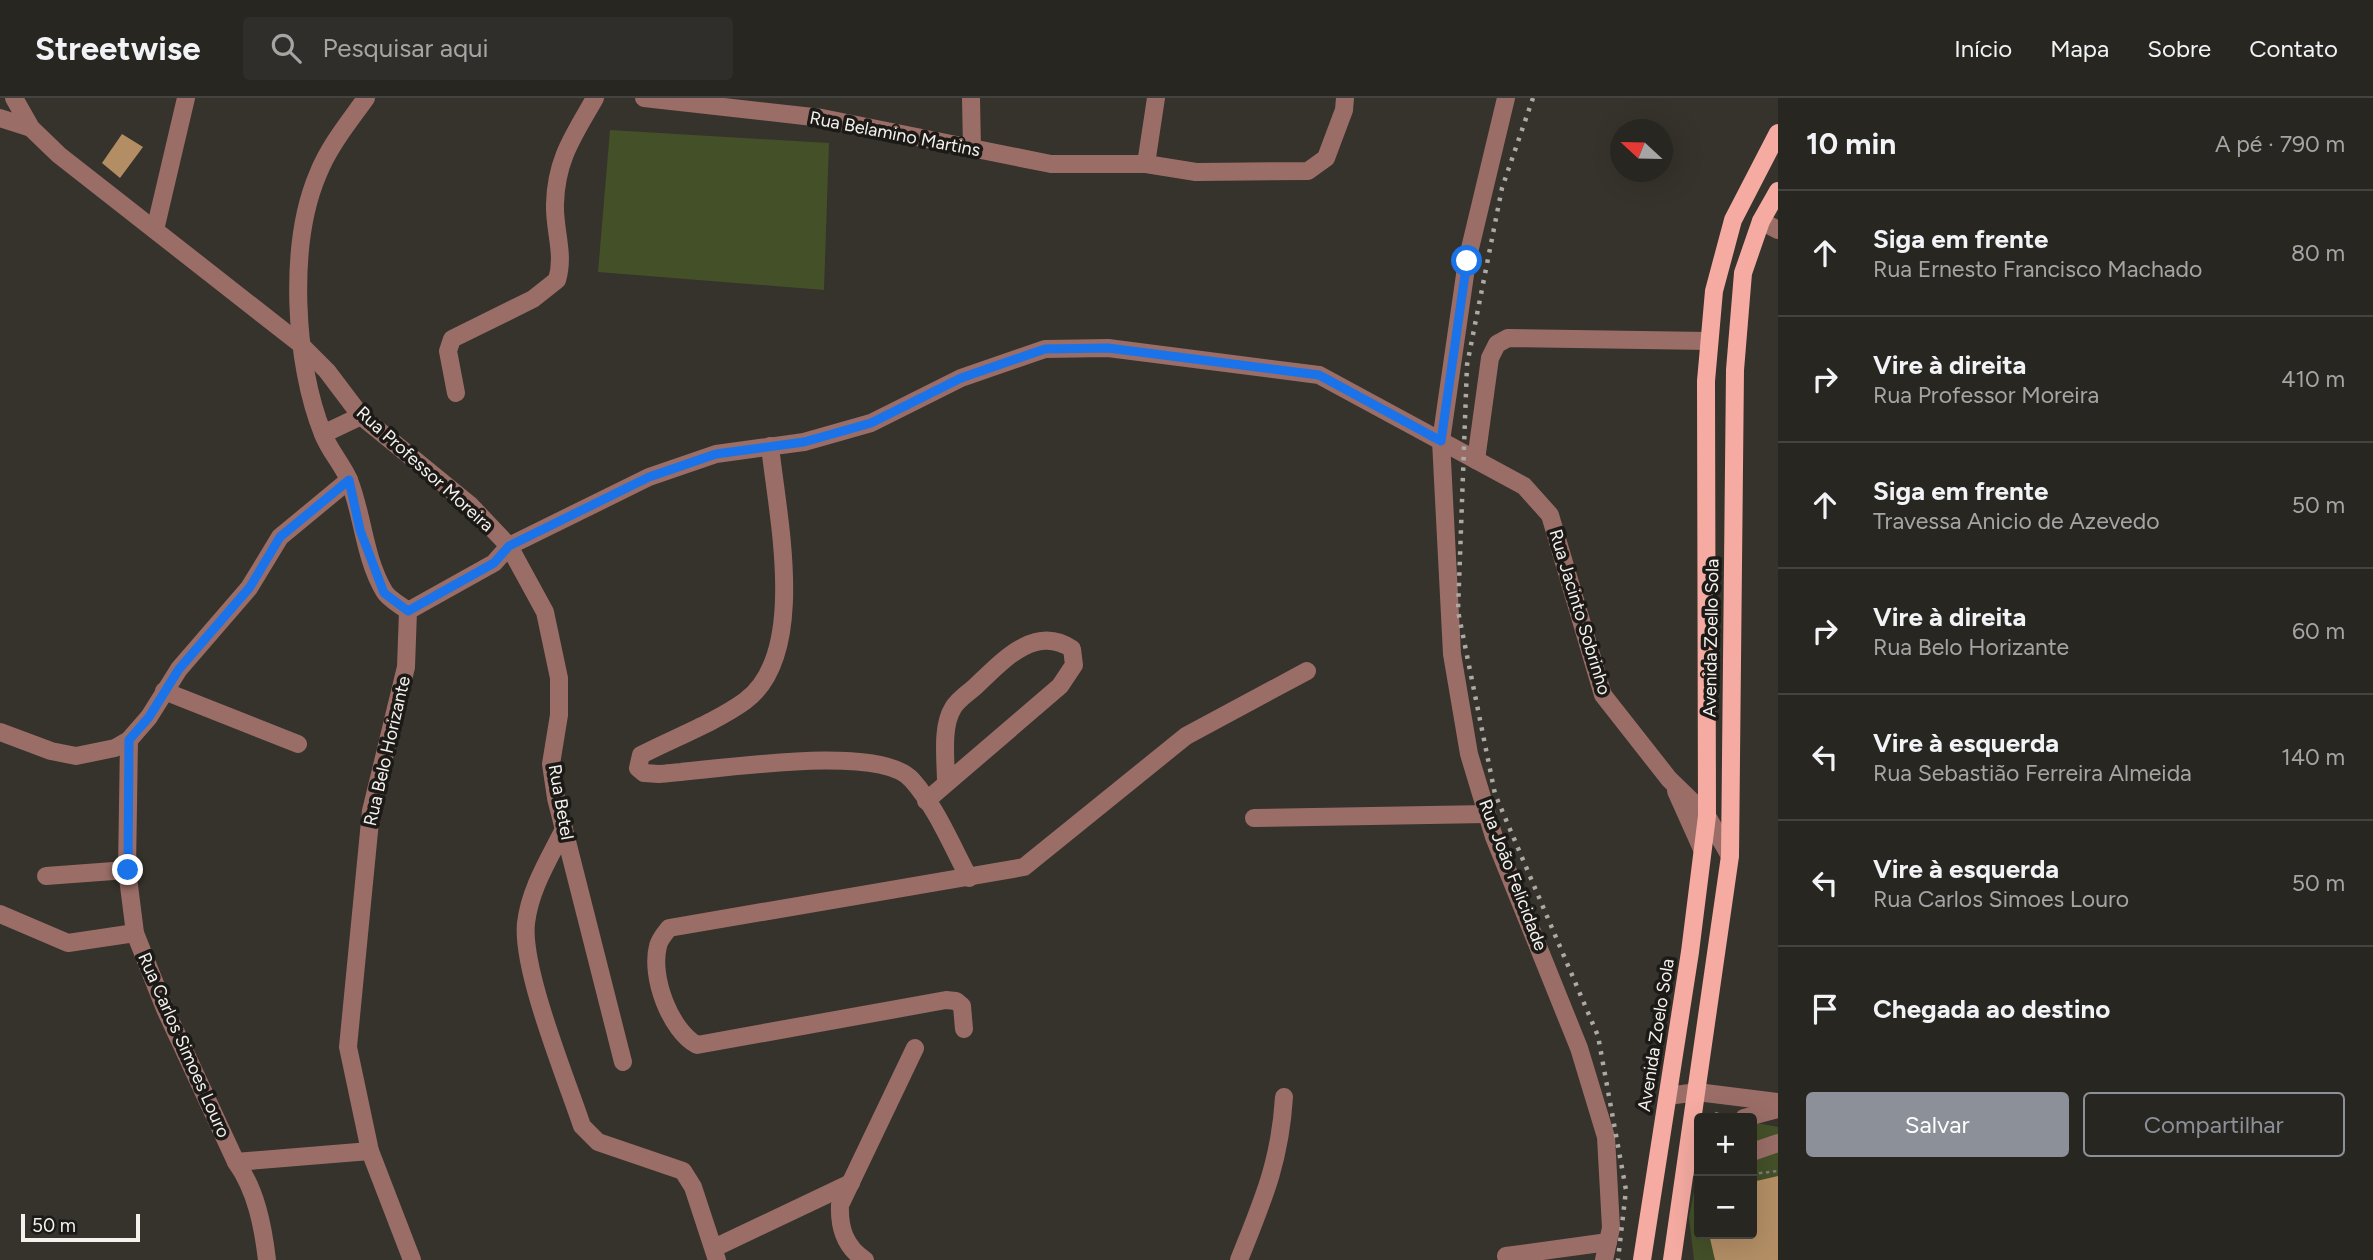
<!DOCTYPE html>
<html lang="pt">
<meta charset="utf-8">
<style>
body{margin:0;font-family:Figtree,sans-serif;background:#302e2a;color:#f1f3f6}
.controls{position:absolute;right:21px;bottom:21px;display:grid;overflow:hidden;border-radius:7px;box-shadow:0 7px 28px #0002}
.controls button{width:63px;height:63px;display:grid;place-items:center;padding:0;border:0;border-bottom:2px solid #44433f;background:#282621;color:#f1f3f6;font:35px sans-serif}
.compass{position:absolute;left:1610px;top:21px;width:63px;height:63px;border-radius:50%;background:#282621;box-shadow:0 7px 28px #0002;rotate:292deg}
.scale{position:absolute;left:21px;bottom:18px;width:119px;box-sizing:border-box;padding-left:7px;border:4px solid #f4f1ee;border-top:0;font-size:19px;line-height:24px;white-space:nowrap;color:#f4f1ee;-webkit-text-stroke:5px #1c1a17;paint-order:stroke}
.stop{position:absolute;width:21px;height:21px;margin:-16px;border:5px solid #1a73e8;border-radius:50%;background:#fff}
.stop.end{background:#1a73e8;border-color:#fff;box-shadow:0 2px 7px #0008}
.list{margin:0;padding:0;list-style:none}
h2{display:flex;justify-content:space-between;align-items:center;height:91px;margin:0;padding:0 28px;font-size:30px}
h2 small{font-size:23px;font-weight:400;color:#a5a5a5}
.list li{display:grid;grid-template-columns:46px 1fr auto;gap:21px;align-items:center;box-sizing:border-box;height:126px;padding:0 28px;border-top:2px solid #44433f}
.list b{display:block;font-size:26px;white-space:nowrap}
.list p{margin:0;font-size:23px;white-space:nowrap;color:#a5a5a5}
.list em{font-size:23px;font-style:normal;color:#a5a5a5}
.actions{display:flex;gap:14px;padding:21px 28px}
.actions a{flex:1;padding:16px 0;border:2px solid #8c9099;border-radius:7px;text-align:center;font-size:24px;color:#8c9099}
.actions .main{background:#8c9099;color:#fff}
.icon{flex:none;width:38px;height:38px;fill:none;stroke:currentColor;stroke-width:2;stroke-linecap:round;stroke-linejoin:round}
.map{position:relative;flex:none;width:1778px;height:1162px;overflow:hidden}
header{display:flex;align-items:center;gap:42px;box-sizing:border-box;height:98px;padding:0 35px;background:#282621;border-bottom:2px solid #44433f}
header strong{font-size:33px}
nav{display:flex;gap:38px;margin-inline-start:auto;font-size:24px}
.search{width:490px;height:63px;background:#302e2a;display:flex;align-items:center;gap:18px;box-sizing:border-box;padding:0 24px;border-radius:7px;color:#a5a5a5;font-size:26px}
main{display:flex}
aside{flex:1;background:#282621}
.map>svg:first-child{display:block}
</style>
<header>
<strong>Streetwise</strong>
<div class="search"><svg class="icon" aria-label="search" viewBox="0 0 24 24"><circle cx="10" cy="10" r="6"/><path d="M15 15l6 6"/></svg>Pesquisar aqui</div>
<nav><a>Início</a><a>Mapa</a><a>Sobre</a><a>Contato</a></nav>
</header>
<main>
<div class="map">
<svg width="1778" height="1162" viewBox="0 0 1778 1162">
<rect width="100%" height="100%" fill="#36322c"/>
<g fill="#435028">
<path d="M610,32l219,13 -5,147 -226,-18z"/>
<path d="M1752,1024l26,5v133h-84l-5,-43 10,-51v68h53z"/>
</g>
<g fill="#b38e65">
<path d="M122,36l21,13 -23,31 -18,-15z"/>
<path d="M1778,1078v84h-63l-6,-26h43v-52z"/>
</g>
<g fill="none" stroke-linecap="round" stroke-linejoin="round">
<g stroke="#7e7b76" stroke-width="2.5" stroke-dasharray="3.5 3.5" stroke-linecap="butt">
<path d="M1715,1015l14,3"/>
<path d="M1752,1076l26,-3"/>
</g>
<g stroke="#9a6d67" stroke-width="18">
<path d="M14,0l17,30 28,27 240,188 28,28 34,45 109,89 39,41 140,-69 67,-23 88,-12 67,-19 90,-45 84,-29 63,-1 211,27 205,111 26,29 53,180 66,84 38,37 23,40"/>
<path d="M366,0c-17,24 -37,48 -48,76 -30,70 -24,189 5,260 6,16 19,30 26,46 14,35 15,77 35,111 4,8 17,14 24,20l-2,56 -35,144 -23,236 22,104 42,109"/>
<path d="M644,0l178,20 229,46h95l50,8 112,-1 18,-13 18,-48 1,-12"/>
<path d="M971,0l1,50"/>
<path d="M1506,0l-39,163 -26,180 11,213 17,100 25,83 85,211 27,89 5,91 -7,32"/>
<path d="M0,20l31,10"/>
<path d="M1146,66l10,-66"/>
<path d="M1761,123l17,9"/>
<path d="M155,132l31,-132"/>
<path d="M456,295l-8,-42 4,-12 81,-40 24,-19c8,-26 -3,-50 -2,-76 1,-45 19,-69 40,-106"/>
<path d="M323,336l38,-18"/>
<path d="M770,348c7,68 39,208 -25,255 -29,21 -71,37 -104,54l-3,13 6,5 15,1c51,-3 220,-32 253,6 24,27 40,66 57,98"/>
<path d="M1476,362l14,-102 7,-14 11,-6 201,3"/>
<path d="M408,513l86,-48 15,-17 36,66 14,66v37l-8,49 5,34 67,264"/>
<path d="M164,593l134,53"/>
<path d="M0,634l51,19 25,5 39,-8 14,-8 20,-23 30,-48 70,-81 31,-51 69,-57"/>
<path d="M129,642l-2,130 8,63 30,76 71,153c20,28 27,64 31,98"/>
<path d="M1676,693l26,58"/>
<path d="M926,703l134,-115 14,-21 -2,-16c-36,-25 -69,11 -95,36 -7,7 -19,14 -24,23 -12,19 -7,53 -7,75"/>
<path d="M1254,720l233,-4"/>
<path d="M564,731c-15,30 -34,60 -38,94 -5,46 40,155 56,203l16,16 85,29 10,16 24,73"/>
<path d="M46,778l81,-6"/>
<path d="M0,816l68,29 67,-10"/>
<path d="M964,931l-2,-23 -6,-5 -10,-1 -249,45c-27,-15 -47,-68 -39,-99 1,-6 7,-13 11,-18l355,-61 162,-131 121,-65"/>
<path d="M1668,998l29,-4 81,10"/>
<path d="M1744,1020l34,-9"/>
<path d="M1752,1054l26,-9"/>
<path d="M236,1064l134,-11"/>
<path d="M1685,1074l14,-20"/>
<path d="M714,1150l137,-65"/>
<path d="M1506,1158l102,-14"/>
<path d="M865,1162c-20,-13 -26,-32 -25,-55l75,-157"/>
<path d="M1239,1162c24,-60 41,-98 45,-163"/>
</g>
<g stroke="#f5aba1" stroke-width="18">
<path d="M1642,1162l48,-308 17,-136 -1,-435 8,-90 19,-71 45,-87"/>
<path d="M1672,1162l58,-404 5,-486 8,-97 18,-52 17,-30"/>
</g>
<path stroke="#adaaa6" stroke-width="4.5" stroke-dasharray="3.5 7" stroke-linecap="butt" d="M1533,0l-31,90 -35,177 -9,246 37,183 103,242 28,154 -8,70"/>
</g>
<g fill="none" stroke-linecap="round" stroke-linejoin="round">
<path stroke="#1a73e8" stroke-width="9" d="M128,772l1,-130 20,-23 30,-48 71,-82 30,-50 69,-57 11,50 24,63 24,18 86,-48 15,-17 140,-69 67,-23 88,-12 67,-19 90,-45 84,-29 63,-1 211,27 122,66 26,-180"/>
</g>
<g text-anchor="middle" stroke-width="7" stroke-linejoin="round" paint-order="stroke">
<g font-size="18" fill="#f4f1ee" stroke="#1c1a17">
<text transform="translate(895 36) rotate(11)" y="6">Rua Belamino Martins</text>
<text transform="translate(425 371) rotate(42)" y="6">Rua Professor Moreira</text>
<text transform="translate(1580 514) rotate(73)" y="6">Rua Jacinto Sobrinho</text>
<text transform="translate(1711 540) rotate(-89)" y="6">Avenida Zoello Sola</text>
<text transform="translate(387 653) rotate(-77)" y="6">Rua Belo Horizante</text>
<text transform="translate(561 704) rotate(80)" y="6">Rua Betel</text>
<text transform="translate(1513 777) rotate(69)" y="6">Rua João Felicidade</text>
<text transform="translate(1656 937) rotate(-81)" y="6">Avenida Zoelo Sola</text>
<text transform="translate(184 947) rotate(66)" y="6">Rua Carlos Simoes Louro</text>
</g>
</g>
</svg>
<div class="controls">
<button>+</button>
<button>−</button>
</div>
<svg class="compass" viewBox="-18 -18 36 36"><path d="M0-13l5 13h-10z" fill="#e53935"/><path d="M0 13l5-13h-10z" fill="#a5a5a5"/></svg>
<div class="scale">50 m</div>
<div class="stop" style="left:1467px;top:163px"></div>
<div class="stop end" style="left:128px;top:772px"></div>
</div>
<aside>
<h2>10 min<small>A pé · 790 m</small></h2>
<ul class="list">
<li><svg class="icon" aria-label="ahead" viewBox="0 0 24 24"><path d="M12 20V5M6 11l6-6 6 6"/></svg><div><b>Siga em frente</b><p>Rua Ernesto Francisco Machado</p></div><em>80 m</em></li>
<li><svg class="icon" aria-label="right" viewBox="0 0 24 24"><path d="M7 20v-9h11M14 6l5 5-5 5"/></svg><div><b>Vire à direita</b><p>Rua Professor Moreira</p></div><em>410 m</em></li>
<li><svg class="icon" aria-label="ahead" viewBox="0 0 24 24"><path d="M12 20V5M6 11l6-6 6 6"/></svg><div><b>Siga em frente</b><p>Travessa Anicio de Azevedo</p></div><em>50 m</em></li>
<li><svg class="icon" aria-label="right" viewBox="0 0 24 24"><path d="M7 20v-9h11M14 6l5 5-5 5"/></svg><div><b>Vire à direita</b><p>Rua Belo Horizante</p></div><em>60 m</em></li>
<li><svg class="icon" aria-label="left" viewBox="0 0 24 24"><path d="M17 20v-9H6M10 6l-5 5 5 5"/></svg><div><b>Vire à esquerda</b><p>Rua Sebastião Ferreira Almeida</p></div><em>140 m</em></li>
<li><svg class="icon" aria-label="left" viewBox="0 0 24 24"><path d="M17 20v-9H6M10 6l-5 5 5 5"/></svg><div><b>Vire à esquerda</b><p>Rua Carlos Simoes Louro</p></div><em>50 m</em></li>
<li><svg class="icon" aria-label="arrive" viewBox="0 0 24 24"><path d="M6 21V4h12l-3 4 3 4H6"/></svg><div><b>Chegada ao destino</b></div></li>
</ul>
<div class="actions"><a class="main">Salvar</a><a>Compartilhar</a></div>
</aside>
</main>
